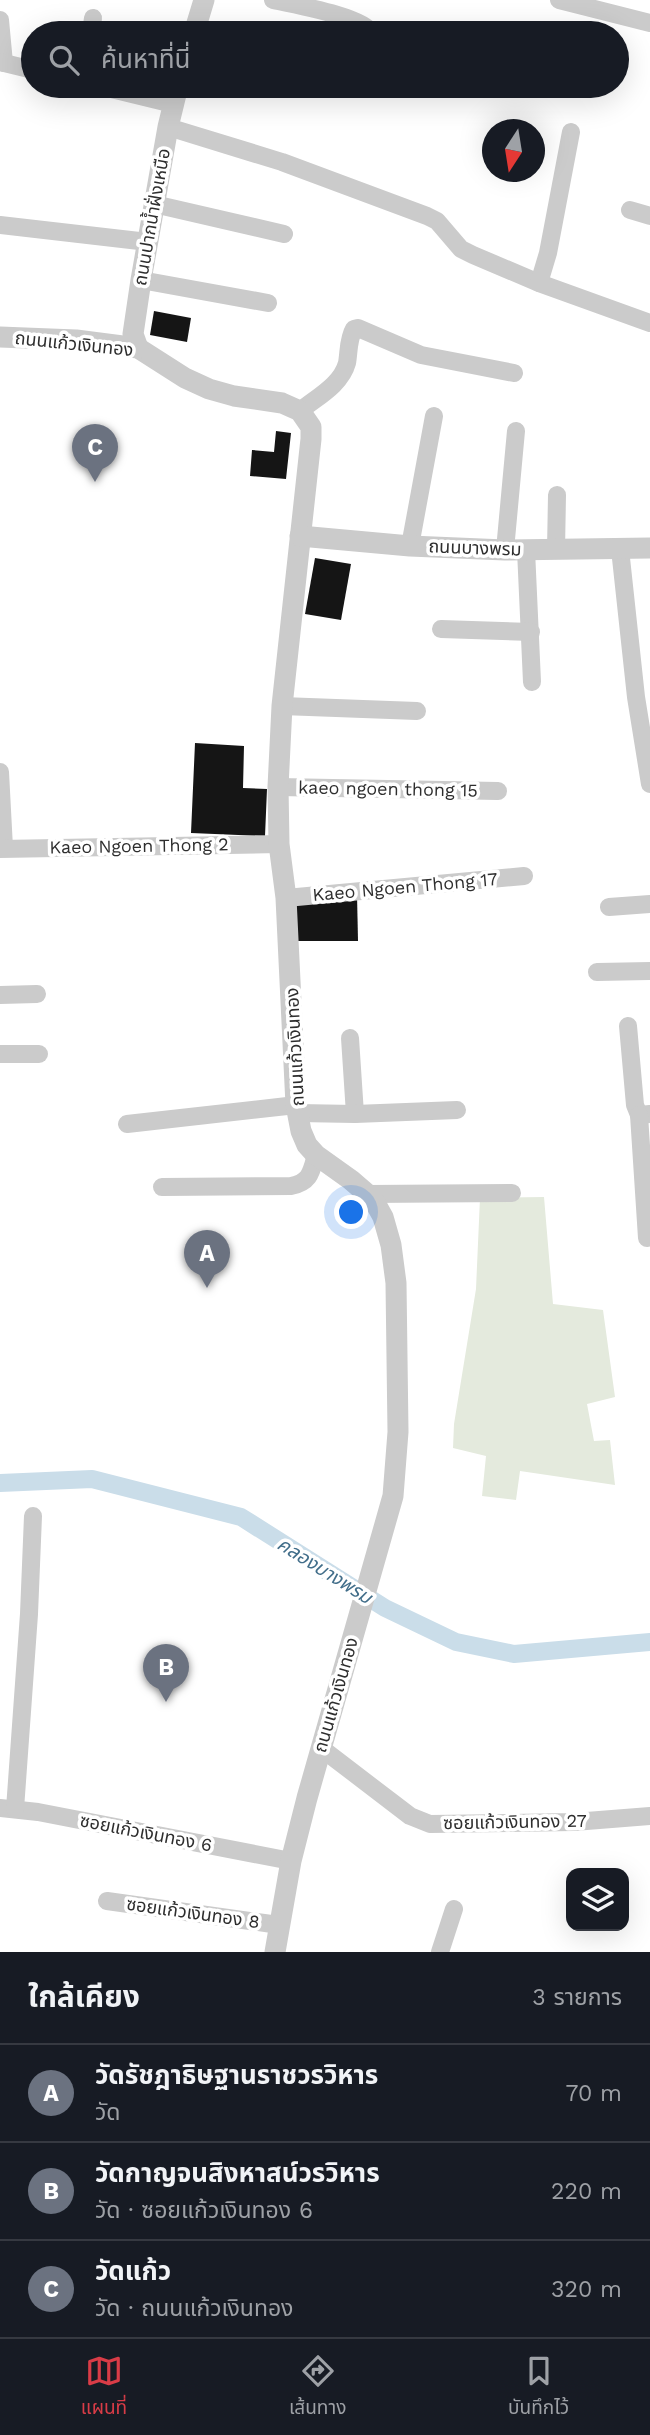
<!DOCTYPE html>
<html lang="th">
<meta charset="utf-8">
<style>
body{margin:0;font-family:"Work Sans","Noto Sans Thai",sans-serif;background:#20242c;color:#f1f3f6}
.controls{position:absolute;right:21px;bottom:21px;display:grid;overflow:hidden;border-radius:14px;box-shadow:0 7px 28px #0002}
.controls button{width:63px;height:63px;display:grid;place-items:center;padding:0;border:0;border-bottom:2px solid #363941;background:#171b24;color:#f1f3f6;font:35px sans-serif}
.compass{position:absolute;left:482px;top:119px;width:63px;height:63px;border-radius:50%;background:#171b24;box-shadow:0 7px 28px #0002;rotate:192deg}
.you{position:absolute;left:352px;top:1213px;width:24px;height:24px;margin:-18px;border:5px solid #fff;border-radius:50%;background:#1a73e8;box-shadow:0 0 0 10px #1a73e833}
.badge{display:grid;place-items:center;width:46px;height:46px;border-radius:50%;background:#d93c47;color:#fff;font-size:23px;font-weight:700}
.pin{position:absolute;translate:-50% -58px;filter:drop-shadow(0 2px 4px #0008)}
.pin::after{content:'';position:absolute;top:37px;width:24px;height:21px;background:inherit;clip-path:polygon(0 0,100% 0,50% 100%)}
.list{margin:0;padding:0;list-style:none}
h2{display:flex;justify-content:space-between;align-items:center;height:91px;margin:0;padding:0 28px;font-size:30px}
h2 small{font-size:23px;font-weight:400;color:#9ea1a6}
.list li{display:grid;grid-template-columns:46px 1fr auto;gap:21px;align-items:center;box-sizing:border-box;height:98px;padding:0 28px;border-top:2px solid #363941}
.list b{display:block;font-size:26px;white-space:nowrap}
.list p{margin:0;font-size:23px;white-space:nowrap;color:#9ea1a6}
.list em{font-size:23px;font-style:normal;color:#9ea1a6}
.icon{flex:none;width:38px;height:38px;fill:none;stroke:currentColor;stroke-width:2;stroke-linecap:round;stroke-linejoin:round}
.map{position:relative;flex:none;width:650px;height:1952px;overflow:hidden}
.search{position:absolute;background:#171b24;box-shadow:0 7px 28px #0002;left:21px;right:21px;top:21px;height:77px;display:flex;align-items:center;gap:18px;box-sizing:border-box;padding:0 24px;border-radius:38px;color:#9ea1a6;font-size:26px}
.sheet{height:385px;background:#171b24}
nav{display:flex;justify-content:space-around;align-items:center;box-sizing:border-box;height:98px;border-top:2px solid #363941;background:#171b24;font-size:19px;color:#9ea1a6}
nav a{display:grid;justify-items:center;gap:4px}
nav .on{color:#d93c47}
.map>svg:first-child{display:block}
</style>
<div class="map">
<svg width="650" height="1952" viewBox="0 0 650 1952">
<rect width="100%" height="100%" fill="#fff"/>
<path fill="#e4eadd" d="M544,1197l9,107 50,6 12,87 -28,7 7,37 16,-1 5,45 -95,-14 -4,29 -34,-4 4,-40 -33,-8 1,-24 22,-135 4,-91z"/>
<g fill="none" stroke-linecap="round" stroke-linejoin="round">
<path stroke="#cadde9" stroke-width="18" d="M0,1483l92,-4 149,38 144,91 71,34 58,12 136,-12"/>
</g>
<g fill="#151515">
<path d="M154,311l37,7 -4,24 -37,-7z"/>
<path d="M276,431l15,2 -5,46 -36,-3 2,-26 22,2z"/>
<path d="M315,558l36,6 -10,56 -36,-6z"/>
<path d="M195,743l49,3 -1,42 24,1 -2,47 -74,-3z"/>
<path d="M357,894l1,47h-66l-1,-42z"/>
</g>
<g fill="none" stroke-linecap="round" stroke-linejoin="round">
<g stroke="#cbcbcb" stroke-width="18">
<path d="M273,0c22,5 89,16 99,33"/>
<path d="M559,0l91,23"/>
<path d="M0,20l4,43"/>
<path d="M91,33l2,-15"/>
<path d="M0,62l33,8"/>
<path d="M99,86l74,18"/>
<path d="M168,127l114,35 145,54 10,5 24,28 12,6 66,28 111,40"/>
<path d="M154,204l130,30"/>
<path d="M630,210l20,6"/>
<path d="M0,225l148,17"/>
<path d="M141,280l127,23"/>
<path d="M539,283l9,-30 23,-121"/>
<path d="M300,411c17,-14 41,-26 47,-48 2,-11 1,-24 7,-34l4,-1 63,27 93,18"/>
<path d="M410,546l24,-130"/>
<path d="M620,549l16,148 14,87"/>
<path d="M505,550l11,-119"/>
<path d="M526,550l6,132"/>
<path d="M556,550l1,-55"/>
<path d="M441,629l90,3"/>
<path d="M282,706l135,5"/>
<path d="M0,772l4,76"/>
<path d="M278,787l220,4"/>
<path d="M0,849l279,-5"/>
<path d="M286,898l238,-22"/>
<path d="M609,907l41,-3"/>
<path d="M597,972l53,-1"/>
<path d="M0,995l37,-1"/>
<path d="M628,1026l7,79 4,10 11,-1"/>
<path d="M350,1038l5,76"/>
<path d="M0,1054h39"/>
<path d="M298,1113l57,1 102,-4"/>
<path d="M639,1115l8,123"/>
<path d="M127,1124l169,-19"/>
<path d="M162,1187l129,-1c19,-4 20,-13 25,-31"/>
<path d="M367,1194l145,-1"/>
<path d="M321,1748l89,68 20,8 144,-2 76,-6"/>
<path d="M0,1808l38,4 253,49"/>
<path d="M15,1809l14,-195 4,-98"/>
<path d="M107,1901l172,24"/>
<path d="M440,1952l14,-43"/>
</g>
<g stroke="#cbcbcb" stroke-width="21">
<path d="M194,33l10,-33"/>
<path d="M0,337l76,3 62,8 47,30 24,11 25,7 48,7 18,8 11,16v12l-29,267 -4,81 1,57 7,54 10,207 5,26 6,14 9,10 35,25 22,19 10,18 8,28 5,38 2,149 -5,64 -86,302 -16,63 -16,91"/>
<path d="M138,348l-5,-14 8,-54 27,-153 10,-41"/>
<path d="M300,536l110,10 95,4 145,-2"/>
</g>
</g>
<g text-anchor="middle" stroke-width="7" stroke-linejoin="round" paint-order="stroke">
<g font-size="18" fill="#2e2e2e" stroke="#fff">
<text transform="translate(152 217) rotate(-80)" y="6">ถนนปากน้ำฝั่งเหนือ</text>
<text transform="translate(74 344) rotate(6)" y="6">ถนนแก้วเงินทอง</text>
<text transform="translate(475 548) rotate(2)" y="6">ถนนบางพรม</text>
<text transform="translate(388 789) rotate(1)" y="6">kaeo ngoen thong 15</text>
<text transform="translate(139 846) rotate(-1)" y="6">Kaeo Ngoen Thong 2</text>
<text transform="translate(405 887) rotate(-5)" y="6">Kaeo Ngoen Thong 17</text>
<text transform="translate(295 1047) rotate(-93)" y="6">ถนนแก้วเงินทอง</text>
<text transform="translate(336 1695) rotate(-74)" y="6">ถนนแก้วเงินทอง</text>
<text transform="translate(515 1822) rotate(-1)" y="6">ซอยแก้วเงินทอง 27</text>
<text transform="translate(146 1833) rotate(11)" y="6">ซอยแก้วเงินทอง 6</text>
<text transform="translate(193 1913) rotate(8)" y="6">ซอยแก้วเงินทอง 8</text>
</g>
<g font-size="19" font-style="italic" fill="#426e8a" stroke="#fff">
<text transform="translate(325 1570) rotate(32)" y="7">คลองบางพรม</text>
</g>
</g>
</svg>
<div class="controls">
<button><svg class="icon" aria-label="layers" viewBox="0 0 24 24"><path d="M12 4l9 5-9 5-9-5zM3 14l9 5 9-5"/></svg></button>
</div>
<svg class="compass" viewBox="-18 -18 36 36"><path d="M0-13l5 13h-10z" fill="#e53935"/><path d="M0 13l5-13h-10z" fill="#9ea1a6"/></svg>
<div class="you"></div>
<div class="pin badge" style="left:207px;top:1288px;background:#6b7280">A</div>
<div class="pin badge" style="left:166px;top:1702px;background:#6b7280">B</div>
<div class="pin badge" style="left:95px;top:482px;background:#6b7280">C</div>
<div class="search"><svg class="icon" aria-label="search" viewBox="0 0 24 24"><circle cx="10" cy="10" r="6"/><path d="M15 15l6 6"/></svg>ค้นหาที่นี่</div>
</div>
<section class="sheet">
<h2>ใกล้เคียง<small>3 รายการ</small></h2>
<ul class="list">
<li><span class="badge" style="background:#6b7280">A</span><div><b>วัดรัชฎาธิษฐานราชวรวิหาร</b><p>วัด</p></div><em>70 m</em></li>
<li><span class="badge" style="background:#6b7280">B</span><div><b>วัดกาญจนสิงหาสน์วรวิหาร</b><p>วัด · ซอยแก้วเงินทอง 6</p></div><em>220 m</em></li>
<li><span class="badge" style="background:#6b7280">C</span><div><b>วัดแก้ว</b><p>วัด · ถนนแก้วเงินทอง</p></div><em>320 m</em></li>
</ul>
</section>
<nav>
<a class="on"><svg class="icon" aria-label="map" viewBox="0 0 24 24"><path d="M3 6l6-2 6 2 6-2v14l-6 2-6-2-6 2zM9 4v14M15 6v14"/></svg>แผนที่</a>
<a><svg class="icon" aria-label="directions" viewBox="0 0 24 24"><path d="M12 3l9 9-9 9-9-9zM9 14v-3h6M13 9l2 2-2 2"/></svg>เส้นทาง</a>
<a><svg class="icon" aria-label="saved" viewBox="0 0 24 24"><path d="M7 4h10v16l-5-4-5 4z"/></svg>บันทึกไว้</a>
</nav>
